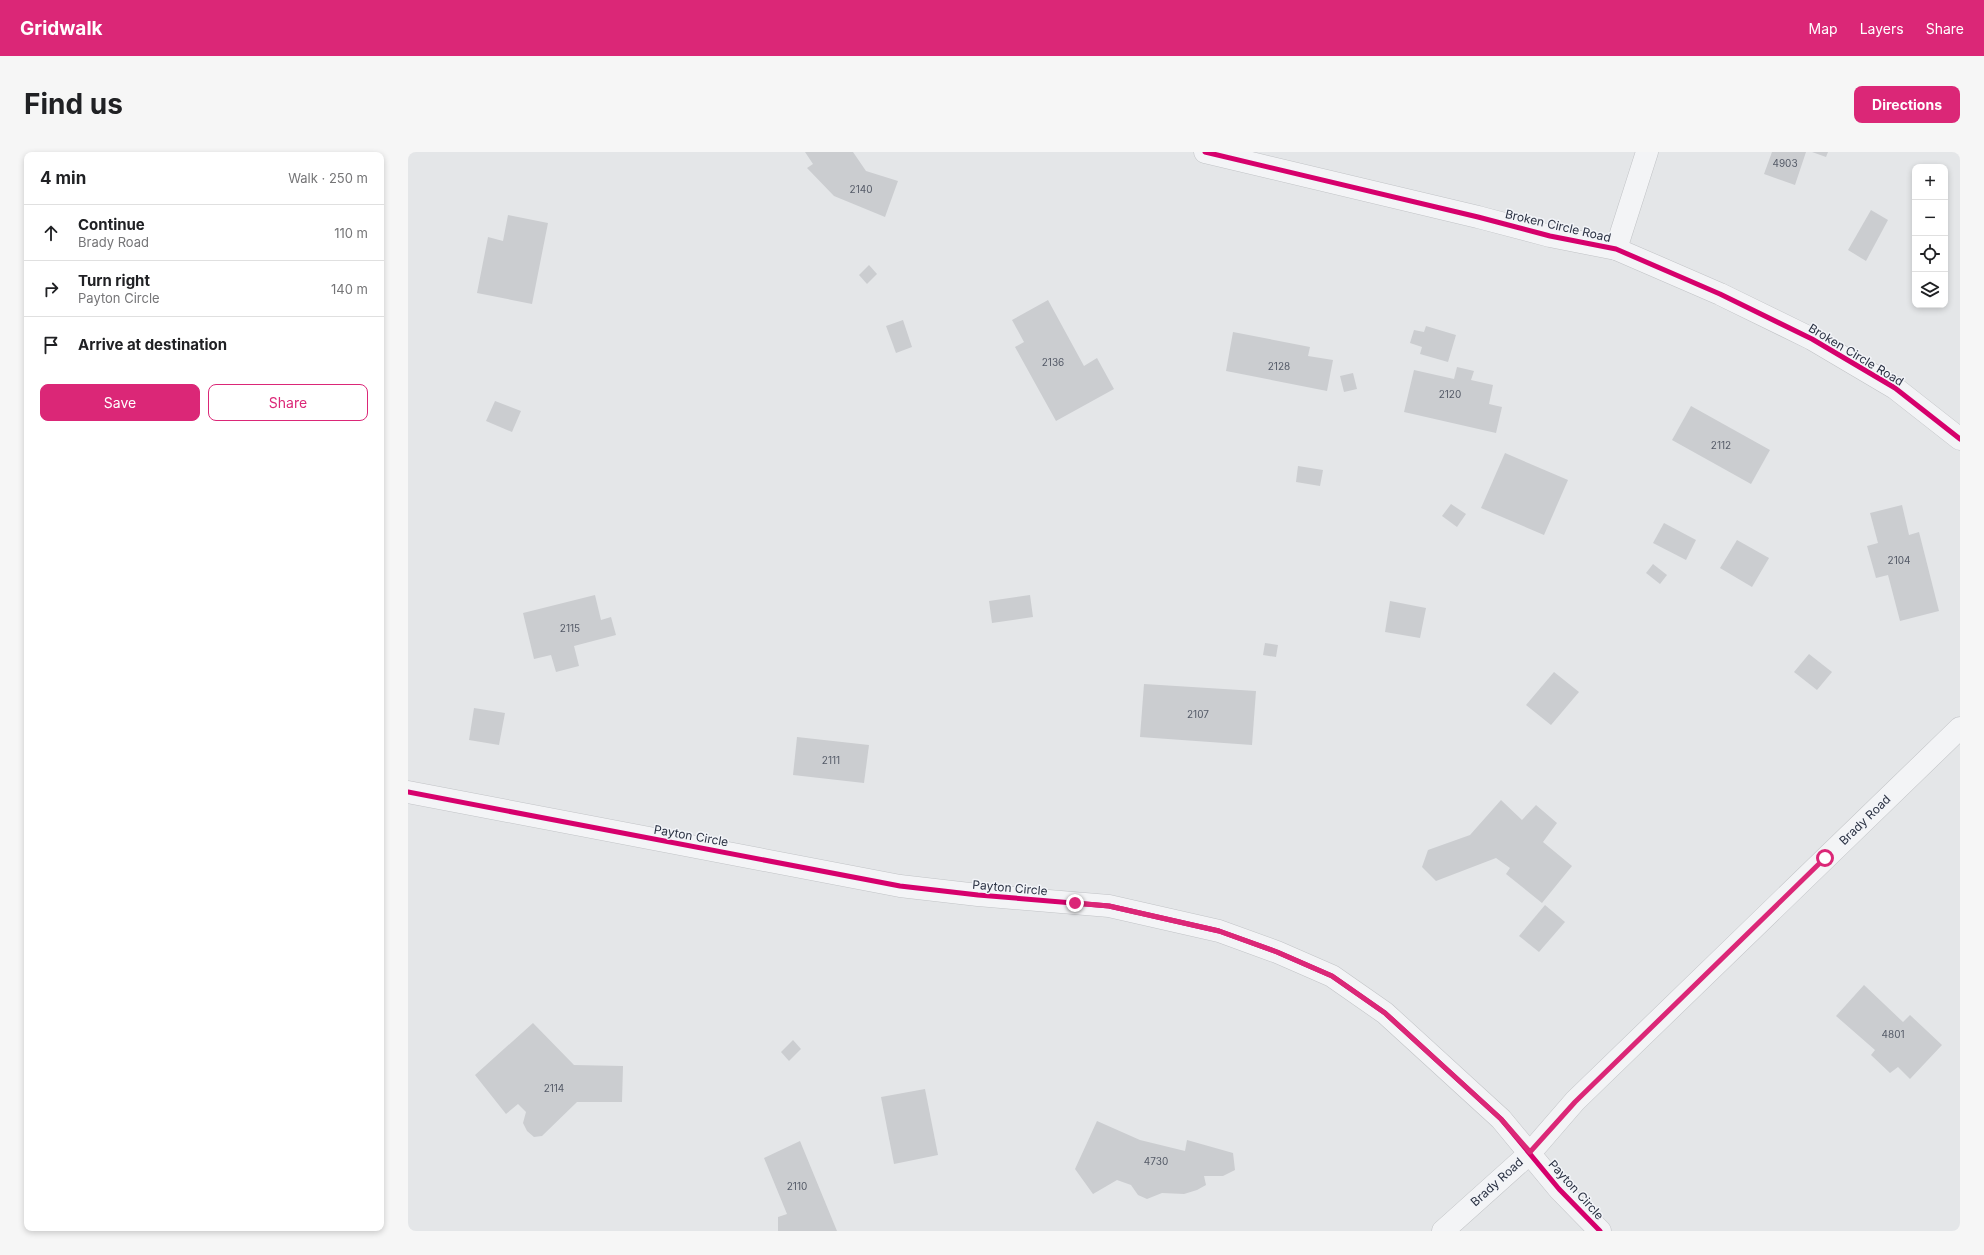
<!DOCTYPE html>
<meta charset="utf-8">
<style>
body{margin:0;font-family:Inter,sans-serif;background:#f6f6f6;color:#202124}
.controls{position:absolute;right:12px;top:12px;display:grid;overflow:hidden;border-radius:8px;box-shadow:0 2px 6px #0003}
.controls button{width:36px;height:36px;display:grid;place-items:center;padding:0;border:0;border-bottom:1px solid #e0e0e0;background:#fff;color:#202124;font:20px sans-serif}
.stop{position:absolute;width:12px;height:12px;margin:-9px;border:3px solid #db2777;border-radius:50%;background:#fff}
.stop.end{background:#db2777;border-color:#fff;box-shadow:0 1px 4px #0008}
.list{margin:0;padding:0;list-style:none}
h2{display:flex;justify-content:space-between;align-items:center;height:52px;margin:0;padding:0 16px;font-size:17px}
h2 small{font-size:13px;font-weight:400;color:#757577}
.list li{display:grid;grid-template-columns:26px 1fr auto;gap:12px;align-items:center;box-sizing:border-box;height:56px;padding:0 16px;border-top:1px solid #e0e0e0}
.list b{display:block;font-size:15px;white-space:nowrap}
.list p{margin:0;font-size:13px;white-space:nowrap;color:#757577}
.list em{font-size:13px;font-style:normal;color:#757577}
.actions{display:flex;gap:8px;padding:12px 16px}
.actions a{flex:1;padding:9px 0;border:1px solid #db2777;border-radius:8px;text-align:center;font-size:14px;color:#db2777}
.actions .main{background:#db2777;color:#fff}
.icon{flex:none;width:22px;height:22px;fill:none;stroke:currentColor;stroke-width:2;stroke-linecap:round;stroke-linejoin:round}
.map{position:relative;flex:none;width:1552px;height:1079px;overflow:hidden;border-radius:8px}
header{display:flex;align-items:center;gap:24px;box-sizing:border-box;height:56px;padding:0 20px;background:#db2777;color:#fff}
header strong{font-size:19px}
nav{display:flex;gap:22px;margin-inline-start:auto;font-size:14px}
.intro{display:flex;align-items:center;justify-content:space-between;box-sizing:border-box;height:96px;padding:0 24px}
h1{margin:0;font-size:28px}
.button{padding:10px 18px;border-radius:8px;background:#db2777;color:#fff;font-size:14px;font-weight:700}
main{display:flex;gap:24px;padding:0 24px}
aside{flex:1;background:#fff;border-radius:8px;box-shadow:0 2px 6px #0003}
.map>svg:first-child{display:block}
</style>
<header>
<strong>Gridwalk</strong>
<nav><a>Map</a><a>Layers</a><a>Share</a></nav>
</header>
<div class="intro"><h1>Find us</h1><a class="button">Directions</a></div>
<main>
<aside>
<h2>4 min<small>Walk · 250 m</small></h2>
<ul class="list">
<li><svg class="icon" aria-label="ahead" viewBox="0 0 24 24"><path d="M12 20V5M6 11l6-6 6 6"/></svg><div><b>Continue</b><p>Brady Road</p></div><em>110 m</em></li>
<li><svg class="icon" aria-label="right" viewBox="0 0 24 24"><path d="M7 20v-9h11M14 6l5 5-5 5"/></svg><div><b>Turn right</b><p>Payton Circle</p></div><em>140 m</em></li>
<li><svg class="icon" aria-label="arrive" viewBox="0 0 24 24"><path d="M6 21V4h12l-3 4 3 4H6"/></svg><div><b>Arrive at destination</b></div></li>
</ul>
<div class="actions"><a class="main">Save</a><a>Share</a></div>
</aside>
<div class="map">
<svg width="1552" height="1079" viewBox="0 0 1552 1079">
<rect width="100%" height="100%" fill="#e4e6e8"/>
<g fill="#cbcdd0">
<path d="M397,0h48l13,19 32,10 -13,36 -51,-21 -27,-28 6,-4z"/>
<path d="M1364,0h34l-11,33 -31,-11z"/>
<path d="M1404,0h16l-2,5z"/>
<path d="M1463,58l17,10 -22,41 -18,-11z"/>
<path d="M100,63l40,8 -16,81 -55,-11 11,-56 15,4z"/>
<path d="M461,113l8,9 -10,10 -8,-9z"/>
<path d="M640,148l36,66 13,-8 17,31 -58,32 -41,-74 9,-5 -12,-22z"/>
<path d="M495,168l9,27 -16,6 -10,-27z"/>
<path d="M1018,174l30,9 -8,27 -28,-8 2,-7 -12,-4 4,-13 10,2z"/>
<path d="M825,180l77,15 -2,9 25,4 -6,31 -101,-20z"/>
<path d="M1049,215l17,4 -3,9 22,5 -4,19 13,3 -6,26 -92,-21 10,-42 40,9z"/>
<path d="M945,221l4,16 -13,3 -4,-16z"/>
<path d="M87,249l26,10 -9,21 -26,-11z"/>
<path d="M1283,254l79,44 -19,34 -79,-44z"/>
<path d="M1097,301l63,27 -24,55 -63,-27z"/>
<path d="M890,314l25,4 -3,16 -24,-4z"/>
<path d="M1043,352l15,10 -9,13 -15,-11z"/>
<path d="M1494,353l7,30 10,-3 20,79 -39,10 -12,-46 -12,3 -9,-32 11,-3 -8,-30z"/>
<path d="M1256,371l32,17 -10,20 -33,-17z"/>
<path d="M1329,388l32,18 -17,29 -32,-19z"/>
<path d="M1245,412l14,11 -7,9 -14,-11z"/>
<path d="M187,443l6,25 10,-3 5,18 -42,11 5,20 -23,6 -5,-17 -17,4 -11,-46z"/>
<path d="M622,443l3,22 -41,6 -3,-22z"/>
<path d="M982,449l36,7 -6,30 -35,-6z"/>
<path d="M857,491l13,2 -2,12 -13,-2z"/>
<path d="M1401,502l23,18 -15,18 -23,-18z"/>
<path d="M1146,520l25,20 -28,33 -25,-20z"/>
<path d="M736,532l112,7 -4,54 -112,-8z"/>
<path d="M66,556l31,5 -6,32 -30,-5z"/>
<path d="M389,585l72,8 -5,38 -71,-8z"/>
<path d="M1093,648l21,20 14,-15 21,18 -14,19 29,24 -30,37 -36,-29 4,-6 -14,-10 -60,23 -14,-14 6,-17 42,-15z"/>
<path d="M1137,753l20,17 -26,30 -20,-16z"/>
<path d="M1456,833l39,37 7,-7 32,30 -32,34 -12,-12 -8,6 -19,-18 4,-5 -39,-34z"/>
<path d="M125,871l41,42 49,1 -1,36h-45l-35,34 -8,1 -7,-6 -4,-8 3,-11 -8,-8 -12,10 -31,-39z"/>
<path d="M385,888l8,9 -12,12 -8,-9z"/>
<path d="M517,937l13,66 -44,9 -13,-67z"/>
<path d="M689,969l43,19 45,11 2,-11 46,13 2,17 -12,6h-19l2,9 -9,5 -13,4 -22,-1 -15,6 -9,-4 -7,-10 -14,-5 -24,14 -18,-25z"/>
<path d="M392,989l37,90h-59v-14l9,-3 -23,-56z"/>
</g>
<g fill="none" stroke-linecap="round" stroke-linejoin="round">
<g stroke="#c1c3c6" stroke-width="23">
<g id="minor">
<path d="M797,0l273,65 72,19 66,13 104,45 92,45 83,49 65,51"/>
<path d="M1208,97l31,-97"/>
<path d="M0,640l492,94 78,9 131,11 110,25 58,21 55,24 53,37 116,106 58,70 41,42"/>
<path d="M1035,1079l87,-78 45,-52 385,-373"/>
</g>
</g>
<use href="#minor" stroke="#f3f4f6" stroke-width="22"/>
<g stroke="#f2f4f8" stroke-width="8">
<g id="cycleway">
<path d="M797,0l273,65 72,19 66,13 104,45 92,45 83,49 65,51"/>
<path d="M0,640l492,94 78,9 131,11 110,25 58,21 55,24 53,37 116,106 58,70 41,42"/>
</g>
</g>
<use href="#cycleway" stroke="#d6006c" stroke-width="5"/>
</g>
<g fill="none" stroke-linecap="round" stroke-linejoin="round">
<path stroke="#db2777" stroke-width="5" d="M667,751l34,3 110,25 58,21 55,24 53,37 116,106 29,33 45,-50 250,-244"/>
</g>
<g text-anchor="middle" stroke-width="3" stroke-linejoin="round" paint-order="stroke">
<g font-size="10" fill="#545a67">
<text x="1377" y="15">4903</text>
<text x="453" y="41">2140</text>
<text x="645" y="214">2136</text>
<text x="871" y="218">2128</text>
<text x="1042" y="246">2120</text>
<text x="1313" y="297">2112</text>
<text x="1491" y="412">2104</text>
<text x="162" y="480">2115</text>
<text x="790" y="566">2107</text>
<text x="423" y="612">2111</text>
<text x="1485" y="886">4801</text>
<text x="146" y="940">2114</text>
<text x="748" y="1013">4730</text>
<text x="389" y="1038">2110</text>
</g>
<g font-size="12" fill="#2a3142" stroke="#f2f4f8">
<text transform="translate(1150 74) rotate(13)" y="4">Broken Circle Road</text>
<text transform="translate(1448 203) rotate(31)" y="4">Broken Circle Road</text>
<text transform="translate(1457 668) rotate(-44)" y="4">Brady Road</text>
<text transform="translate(283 684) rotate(10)" y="4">Payton Circle</text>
<text transform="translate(602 736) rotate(5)" y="4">Payton Circle</text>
<text transform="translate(1089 1030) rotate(-42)" y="4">Brady Road</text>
<text transform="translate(1168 1038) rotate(48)" y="4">Payton Circle</text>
</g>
</g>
</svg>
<div class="controls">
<button>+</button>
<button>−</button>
<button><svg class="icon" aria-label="locate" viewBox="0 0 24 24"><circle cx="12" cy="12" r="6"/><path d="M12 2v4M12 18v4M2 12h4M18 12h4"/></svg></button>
<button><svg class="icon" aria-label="layers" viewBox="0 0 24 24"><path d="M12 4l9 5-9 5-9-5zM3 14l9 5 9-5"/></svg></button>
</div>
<div class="stop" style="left:1417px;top:706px"></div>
<div class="stop end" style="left:667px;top:751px"></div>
</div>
</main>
